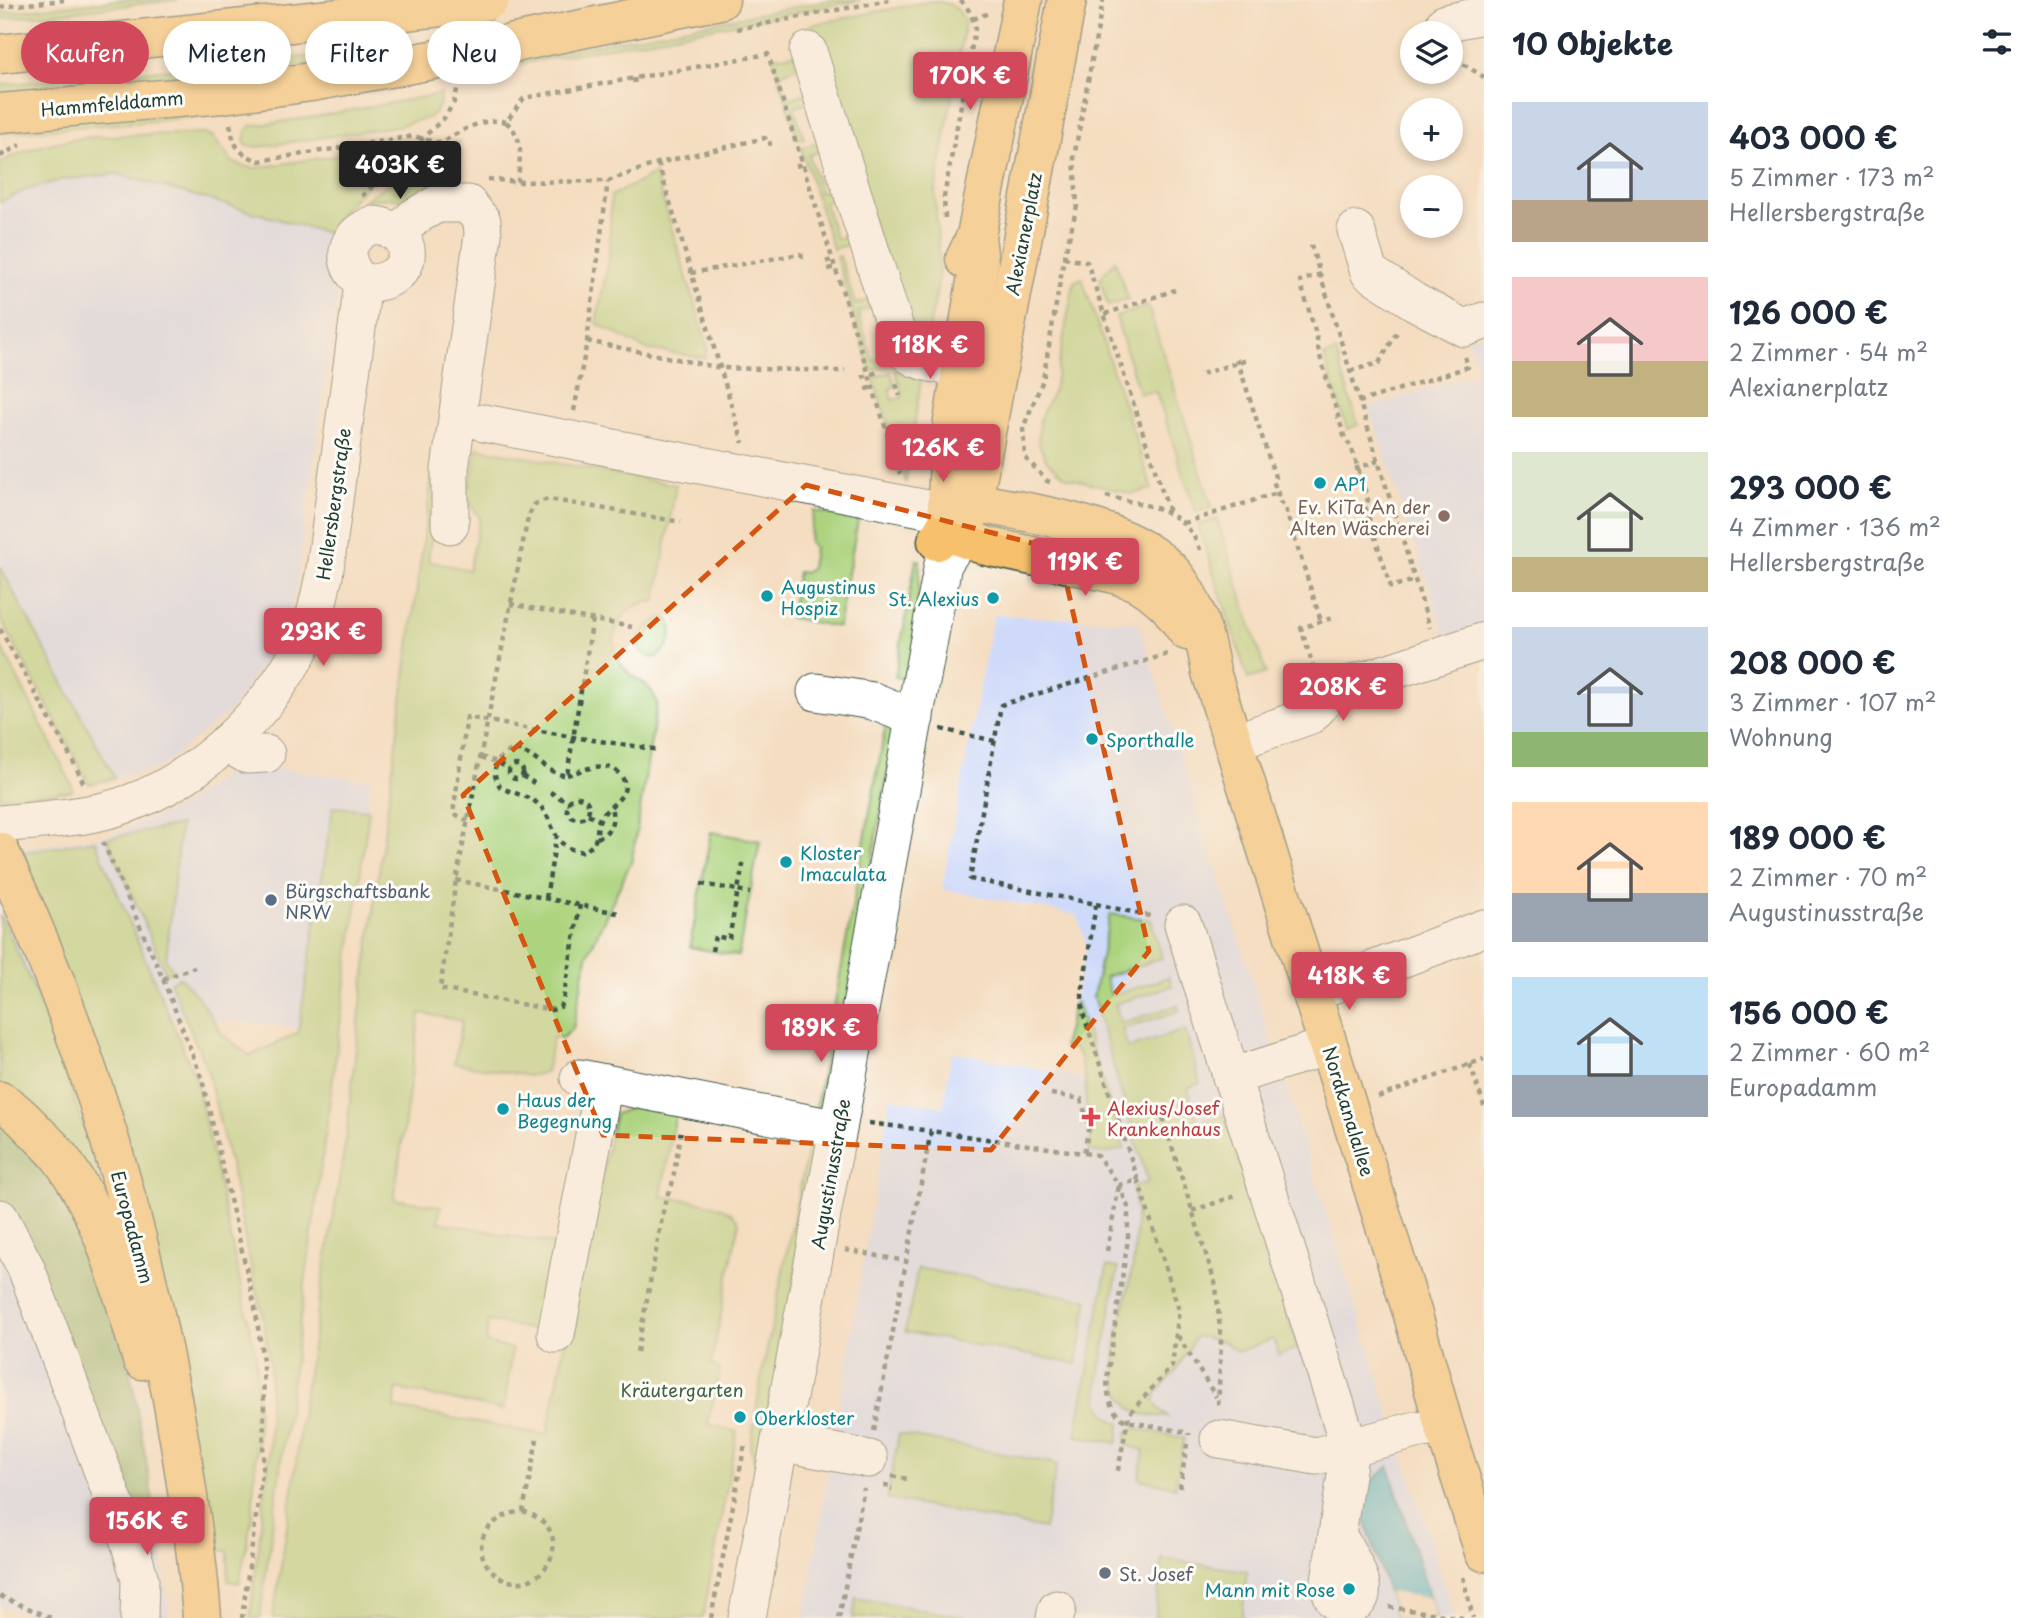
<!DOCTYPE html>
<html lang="de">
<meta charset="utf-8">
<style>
:root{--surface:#fff;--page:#f2f2f3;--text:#1f2937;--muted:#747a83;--accent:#d1495b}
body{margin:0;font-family:"Playpen Sans",sans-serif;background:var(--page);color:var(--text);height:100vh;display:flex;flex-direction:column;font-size:26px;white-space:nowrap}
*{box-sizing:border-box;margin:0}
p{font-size:23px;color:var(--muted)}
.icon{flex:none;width:38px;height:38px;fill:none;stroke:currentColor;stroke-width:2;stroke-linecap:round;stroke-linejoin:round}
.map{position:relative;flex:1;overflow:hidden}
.side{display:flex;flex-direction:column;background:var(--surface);width:560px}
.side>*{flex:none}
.banner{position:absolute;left:21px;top:21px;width:665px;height:63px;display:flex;gap:14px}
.buttons{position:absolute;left:1400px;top:21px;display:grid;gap:14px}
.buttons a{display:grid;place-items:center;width:63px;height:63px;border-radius:50%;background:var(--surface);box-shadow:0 4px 10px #0003;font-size:35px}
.price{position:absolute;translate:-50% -60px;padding:0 16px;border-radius:7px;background:var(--accent);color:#fff;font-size:23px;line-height:46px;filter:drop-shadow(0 2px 4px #0008)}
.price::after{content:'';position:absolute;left:50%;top:42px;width:21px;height:16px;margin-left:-10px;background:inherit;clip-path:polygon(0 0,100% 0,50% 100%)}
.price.selected{background:#222;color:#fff}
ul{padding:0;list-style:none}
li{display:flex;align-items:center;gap:21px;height:175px;padding:0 28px}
li span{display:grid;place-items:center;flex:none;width:196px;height:140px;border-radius:0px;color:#555}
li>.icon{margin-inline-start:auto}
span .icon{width:84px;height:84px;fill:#fffc;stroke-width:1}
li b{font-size:30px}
h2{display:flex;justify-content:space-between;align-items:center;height:84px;padding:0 28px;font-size:30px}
.pill{padding:0 24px;border-radius:32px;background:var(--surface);box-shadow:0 4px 10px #0003;font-size:24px;line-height:63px}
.pill.selected{background:var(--accent);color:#fff}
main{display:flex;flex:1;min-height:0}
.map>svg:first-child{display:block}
</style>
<main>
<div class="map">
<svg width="1484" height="1618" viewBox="0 0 1484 1618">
<rect width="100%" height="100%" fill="#fdfcf7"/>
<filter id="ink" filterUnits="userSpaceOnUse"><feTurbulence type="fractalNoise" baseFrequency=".0143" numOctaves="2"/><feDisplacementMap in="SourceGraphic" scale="14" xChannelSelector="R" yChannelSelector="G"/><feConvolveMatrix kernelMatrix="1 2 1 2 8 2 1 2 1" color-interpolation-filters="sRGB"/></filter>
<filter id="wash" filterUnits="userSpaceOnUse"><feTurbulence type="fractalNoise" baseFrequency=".00686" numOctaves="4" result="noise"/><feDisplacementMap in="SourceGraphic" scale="28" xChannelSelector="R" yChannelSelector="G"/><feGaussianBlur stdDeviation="1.57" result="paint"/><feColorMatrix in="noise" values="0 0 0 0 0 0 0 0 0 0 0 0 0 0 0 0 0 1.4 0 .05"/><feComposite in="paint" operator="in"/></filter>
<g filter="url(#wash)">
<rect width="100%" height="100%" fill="#f4ddc0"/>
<!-- built -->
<g fill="#cfdafa">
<path d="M117,174L327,233L323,266L328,269L337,297L295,594L270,654L231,710L159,768L115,778L0,567V202L26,190L61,180Z"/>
<path d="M1484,333V623L1445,636L1369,408L1478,373L1467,339Z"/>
<path d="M993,615L1138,622L1455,1618H804L890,1098L943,1107L952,1052L1085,1078L1079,1055L1074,1049L1063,1047L1087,946L1077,915L942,889Z"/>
<path d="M240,764L371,780L332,1031L22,1001L79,1149L136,1390L161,1546L169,1618H39L0,1605V852L108,835L178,808Z"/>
</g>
<!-- green -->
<g fill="#acd37d" stroke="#668858" stroke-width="2">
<path d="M119,0H178L0,19V13Z"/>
<path d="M831,0H861L498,68L499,63Z"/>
<path d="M931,1C948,2 959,6 965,22L935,193L939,259L938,284L925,349L909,337L810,25Z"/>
<path d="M390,49L199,84L0,100V85Z"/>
<path d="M795,54L796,68L780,74L788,99L807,93L809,102L794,108L804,138L798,140L773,57Z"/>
<path d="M441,74L440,80L268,108L154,121L0,133V128Z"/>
<path d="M441,94L439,106L435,112L428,118L397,126L259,147L247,146L244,141L246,131L251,126L313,117Z"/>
<path d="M201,133L212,136L232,162L246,167L255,168L412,144C383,172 348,198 327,233L117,174L61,180L26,190L0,202V163C59,129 135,137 201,133Z"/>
<path d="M459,141L445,190L412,203L392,198L364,200L432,154Z"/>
<path d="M822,142L824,150L809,155L820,192L836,188L839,196L824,202L836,239L851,234L854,243L833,249L801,148Z"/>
<path d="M655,174L708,347L705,358L645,349L596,323L609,259L611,196Z"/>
<path d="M840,256L855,304L871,299L874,307L858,312L873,361L890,356L892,364L871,371L836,257Z"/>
<path d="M1115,260L1128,299L1108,306L1100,279Z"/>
<path d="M1082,278L1152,489L1132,494L1066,477L1047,461L1038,443L1040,418L1054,390L1074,282Z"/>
<path d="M1148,306L1212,507L1196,512L1156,392L1139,393L1116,317Z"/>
<path d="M1336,352L1358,425L1347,429L1324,356Z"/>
<path d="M895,370L918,375L921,379L906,483L873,378L891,372L895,387L889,389L892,400L903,397Z"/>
<path d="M436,446H445L428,561L469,570L480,518L455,481L456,471L470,486L477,448L676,485L656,601C651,602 644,602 640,604C614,615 606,647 624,668C637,684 649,679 657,703L632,860L587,956L573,1028L562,1038L553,1037L546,1072L529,1076L454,1063L462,1021L420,1013L394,1199L441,1206L438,1222L573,1247L556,1334L488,1321L486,1343L512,1349L504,1410L397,1389L394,1408L547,1435L566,1336L615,1114L640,1105L676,1112L661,1196C682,1200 730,1202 739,1222L711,1365L720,1369L708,1424L737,1432L703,1618H273L294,1482L302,1408L346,1138L360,1012Z"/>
<path d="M814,511L858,520L838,627L790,618L798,572L805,573L811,568L814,548L809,542Z"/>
<path d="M1217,519L1266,673L1248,679L1198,525Z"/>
<path d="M916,560H920L917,619L909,680L895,677Z"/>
<path d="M0,567L115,778L89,784L0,617Z"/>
<path d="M662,618L669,620C676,635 668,650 655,658C624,651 641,625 662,618Z"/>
<path d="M0,644L72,785V791L0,798Z"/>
<path d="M887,718L895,728L829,1114L815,1112Z"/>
<path d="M333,807L369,810L260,1618H250L269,1456L270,1368L262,1311L248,1254L233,1177L207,1069L170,982L180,977L199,998L223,1035L250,1056L298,1033Z"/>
<path d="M180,825L166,960L174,970L166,973L107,838Z"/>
<path d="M711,832L760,841L738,956L690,947Z"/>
<path d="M95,840L196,1079L256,1356L258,1426L252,1517L239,1583L228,1581V1551L211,1549L14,854Z"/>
<path d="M1110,914L1151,920L1162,958L1105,977L1111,996L1169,977L1172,986L1115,1004L1121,1023L1178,1005L1179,1011L1122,1029L1128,1048L1185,1030L1200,1083L1188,1088L1198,1123L1225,1115L1298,1348L1279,1355L1273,1339L1237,1352L1225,1342L1196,1336L1175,1372L1158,1391L1154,1401L1159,1409L1168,1417C1154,1416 1137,1416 1128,1405C1098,1369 1130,1298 1134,1257C1136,1235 1138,1209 1133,1187L1148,1182L1093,997Z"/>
<path d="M0,915C45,1004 76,1102 106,1198L0,1090Z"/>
<path d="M1077,1002L1124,1149L1103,1153L1089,1151L1093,1126L1086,1106L1085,1079L1079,1055L1074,1049L1063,1047L1074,1003Z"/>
<path d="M811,1133L818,1135L761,1478L750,1448L762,1374Z"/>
<path d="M1107,1266L1118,1268L1098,1383C1098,1402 1101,1416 1120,1424L1118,1443L1076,1436Z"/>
<path d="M918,1268L1088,1300L1077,1364L905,1332Z"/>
<path d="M1132,1428L1184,1438L1175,1487L1139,1479L1144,1450L1126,1445L1127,1432Z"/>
<path d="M899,1434L1057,1464L1044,1529L887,1499Z"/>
<path d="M1162,1559L1247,1571L1242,1618H1155Z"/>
<path d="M856,1598L968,1618H853Z"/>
</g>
<!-- forest -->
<path fill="#89b56c" stroke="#547950" stroke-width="2" d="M0,1114L64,1181L107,1279L134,1391L161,1546L140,1545L0,1201Z"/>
<!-- water -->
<path fill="#53b9d1" stroke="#397b82" stroke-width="2" d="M1389,1467L1436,1618H1396L1357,1493Z"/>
<!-- pier -->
<path fill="#f4ddc0" d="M1388,1592L1430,1598L1436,1618H1396Z"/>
</g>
<g filter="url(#ink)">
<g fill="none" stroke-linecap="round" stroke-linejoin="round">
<!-- minor casing -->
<g stroke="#3f5549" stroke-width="39">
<g id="minor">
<path d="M1443,33L1445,23L1484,15"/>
<path d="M808,51L900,344C909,361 928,362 945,366"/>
<path d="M372,225C421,228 417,286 363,283C340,262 343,238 372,225Z"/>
<path d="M1356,230L1369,272L1415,302L1464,328L1484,321"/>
<path d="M398,234L414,217L437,204H468L482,221L483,235L450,469V525"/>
<path d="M484,423L932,510"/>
<path d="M816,692L873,701L915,718"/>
<path d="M226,743L247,755L266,754"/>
<path d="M1233,743L1311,715L1334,690L1484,641"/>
<path d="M0,824C31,821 64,819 95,813C190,794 277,710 312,623C318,608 320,591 324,576L363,283"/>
<path d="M1183,924L1350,1449L1329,1587L1334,1600L1342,1607C1383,1604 1348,1555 1338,1536"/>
<path d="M1311,993L1484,928"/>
<path d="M1231,1077L1328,1046"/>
<path d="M579,1078L838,1129"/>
<path d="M0,1218L26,1268L129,1541L140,1580L139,1618"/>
<path d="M556,1334L604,1083"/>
<path d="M1219,1439L1316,1456L1416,1430L1444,1426"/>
<path d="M780,1442L869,1459"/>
<path d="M747,1618L943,564L961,537"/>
<path d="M1055,1618L1057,1609"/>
</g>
</g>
<!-- major casing -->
<g stroke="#3f5549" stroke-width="41">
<g id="major">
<path d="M505,45L720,0"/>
<path d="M0,54L461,5"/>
<path d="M0,113L223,94L311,82L449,57"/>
<path d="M976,236L979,263L953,421L949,458L947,502L949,520L955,530L961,537L986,546L1115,574L1137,582L1154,593L1168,605L1187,631"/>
<path d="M965,259L976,236L1023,0"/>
<path d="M966,525L973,502L1067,0"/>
<path d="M937,541C947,524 954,508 973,502C1035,514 1135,526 1176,577C1197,605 1205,638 1211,672L1413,1315L1444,1426L1484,1552"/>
<path d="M0,852C88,1039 146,1241 180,1444C189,1502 198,1560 202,1618"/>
<path d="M0,1101C13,1108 26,1121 36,1132C44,1140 52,1147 59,1156C104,1216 121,1289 142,1360"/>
</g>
</g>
<!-- path -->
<g stroke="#3f5549" stroke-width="4.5" stroke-dasharray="5 5" stroke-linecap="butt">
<path d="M0,7L64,0"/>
<path d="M973,19L989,13"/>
<path d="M737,29L889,0"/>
<path d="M1455,59L1484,77"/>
<path d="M634,78L635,85"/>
<path d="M506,122C526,139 519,158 518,182"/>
<path d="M230,124C234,146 237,153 259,161L414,136L434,142H441C461,132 483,116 506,122L524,98L768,54L900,474"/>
<path d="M0,156L20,145"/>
<path d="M658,163L743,443"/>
<path d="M796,166L803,164"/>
<path d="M488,179L518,182L608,181L658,163L765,138L768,144L772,143"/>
<path d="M362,196L445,117L454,102L458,86"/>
<path d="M945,218L944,197L975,29C973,17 969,8 960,0"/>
<path d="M1311,245L1430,628"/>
<path d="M1064,258L1087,262L1169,512"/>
<path d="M826,262L833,259"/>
<path d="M828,269L836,267"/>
<path d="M691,273L800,254L803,256L808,255"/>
<path d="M1321,274L1300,281L1316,334L1319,353L1345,439L1351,446L1368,500L1365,506L1391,587L1415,580"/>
<path d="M1105,314L1175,290"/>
<path d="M587,341L721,368L839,371L845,370"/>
<path d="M1237,359L1275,477L1273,480L1280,502L1284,505L1321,621"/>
<path d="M1350,371L1379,363L1399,329"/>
<path d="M1202,374L1249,359"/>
<path d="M862,377L881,371"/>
<path d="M896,384L900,396"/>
<path d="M866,389L873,387"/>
<path d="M1359,402L1468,367L1465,357"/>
<path d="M574,411L587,341L608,181"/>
<path d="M1355,469L1378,461"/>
<path d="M1050,482L1047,481L1025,457L1023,428L1043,380L1064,258L1077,206L1074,157L1103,0"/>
<path d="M1106,496C1150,507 1186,506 1202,555"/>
<path d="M1184,523L1280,492"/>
<path d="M510,604L632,627"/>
<path d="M0,629L75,765L84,784"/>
<path d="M1314,669L1301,628L1332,618"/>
<path d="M941,729L995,741"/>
<path d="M481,757L497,762L509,769"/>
<circle cx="516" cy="772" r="7"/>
<path d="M567,775C585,770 607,758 621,776C626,782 626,789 622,795C616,804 605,809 600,819C595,829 600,840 589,848C585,852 580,852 574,850C551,843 554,819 539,805C529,795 513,794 500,787C498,782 494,777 495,771C495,766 498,760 502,756C523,736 545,777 567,775L593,618"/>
<path d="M522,776L534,783"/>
<path d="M550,792L569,803"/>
<circle cx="578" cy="808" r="11"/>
<path d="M588,814L600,820"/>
<path d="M468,821L453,813L467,717L573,737L660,750"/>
<path d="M597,838C611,832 615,822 611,807"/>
<path d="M103,842L163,979L202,1079L255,1307L263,1361L264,1413L263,1466L242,1618"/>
<path d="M456,880L618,913"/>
<path d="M701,884L738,890L744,860"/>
<path d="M546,898L556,838"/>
<path d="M1096,904L1154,917"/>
<path d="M580,905L563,1000L560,1007L552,1010L440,989L456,880L528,517L535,504L548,499L681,522"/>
<path d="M712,951L715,936L729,939L738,890L750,893"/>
<path d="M163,979L195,967"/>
<path d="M1470,1064L1484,1106"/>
<path d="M1051,1094L1081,1099L1089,1126L1084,1153"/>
<path d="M1378,1097L1484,1059"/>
<path d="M1163,1118L1216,1286L1221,1341L1218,1409"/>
<path d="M869,1123L931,1131"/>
<path d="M1138,1180L1083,1013L1082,994L1096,904L970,879L1001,705L1168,654"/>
<path d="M1119,1185L1128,1207V1239L1107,1379C1108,1396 1109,1413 1127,1421L1189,1433V1435"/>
<path d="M1192,1211L1235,1196"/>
<path d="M845,1250L906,1261"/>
<path d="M1107,1251L1119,1185"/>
<path d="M1178,1336L1216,1397"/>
<path d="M637,1352L666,1197L672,1185L681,1130"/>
<path d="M874,1431L931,1131L1097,1155L1119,1185L1138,1180L1179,1310L1172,1366L1129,1414L1117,1475"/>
<path d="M892,1476L908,1479"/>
<path d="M887,1483L886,1488L892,1489"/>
<path d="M1180,1488L1187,1444"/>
<path d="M523,1511C531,1514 540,1518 546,1525C569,1552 534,1598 500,1577C495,1574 488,1568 485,1562C471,1534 498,1514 523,1511L538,1434"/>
<path d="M1463,1577L1473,1618"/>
<path d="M0,1596L51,1618"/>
<path d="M1389,1607L1464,1618"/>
<path d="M711,1618L745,1444"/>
<path d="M839,1618L864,1488"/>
</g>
<!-- minor -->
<use href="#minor" stroke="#fff" stroke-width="37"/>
<!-- major -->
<use href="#major" stroke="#f7c06c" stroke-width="38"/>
<!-- major-bridge casing -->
<g stroke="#3f5549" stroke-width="41" stroke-linecap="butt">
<g id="major-bridge">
<path d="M461,5L489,0"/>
<path d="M449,57L505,45"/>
</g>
</g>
<!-- major-bridge -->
<use href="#major-bridge" stroke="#f7c06c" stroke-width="38"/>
</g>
</g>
<!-- marked area -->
<path d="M0 0H1484V1618H0ZM806,485L1059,550L1149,951L991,1150L603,1135L463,795Z" fill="#f4ddc0" fill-opacity=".55" fill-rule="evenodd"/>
<path fill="none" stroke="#d45610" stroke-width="5" stroke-dasharray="14 9" stroke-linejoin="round" d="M806,485L1059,550L1149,951L991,1150L603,1135L463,795Z"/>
<!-- markers -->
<g fill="#0f9aa8" stroke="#fdfcf7" stroke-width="2.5">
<circle cx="1320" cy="483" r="7"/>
<circle cx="767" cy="596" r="7"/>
<circle cx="993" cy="598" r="7"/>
<circle cx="1092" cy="739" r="7"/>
<circle cx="786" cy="862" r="7"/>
<circle cx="503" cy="1109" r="7"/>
<circle cx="740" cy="1417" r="7"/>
<circle cx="1349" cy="1589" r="7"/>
</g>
<circle fill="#8d6e63" stroke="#fdfcf7" stroke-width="2.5" cx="1444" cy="516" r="7"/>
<circle fill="#5c6f8a" stroke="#fdfcf7" stroke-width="2.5" cx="271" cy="900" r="7"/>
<path fill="#e0444e" stroke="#fdfcf7" stroke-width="2.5" d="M1087.5 1106.5h7v7h7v7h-7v7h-7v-7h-7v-7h7z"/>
<circle fill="#6b7280" stroke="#fdfcf7" stroke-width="2.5" cx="1105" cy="1573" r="7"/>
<g text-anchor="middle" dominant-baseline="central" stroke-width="6" stroke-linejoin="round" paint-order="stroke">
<!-- street labels -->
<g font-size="18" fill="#1f3d34" stroke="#fdfcf7">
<text transform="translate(112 103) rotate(-5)">Hammfelddamm</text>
<text transform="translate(1023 234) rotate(-79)">Alexianerplatz</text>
<text transform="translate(333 504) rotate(-82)">Hellersbergstraße</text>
<text transform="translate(1349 1111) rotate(73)">Nordkanalallee</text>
<text transform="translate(830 1174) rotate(-80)">Augustinusstraße</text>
<text transform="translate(133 1227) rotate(75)">Europadamm</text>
</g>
<!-- culture labels -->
<g font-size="18" fill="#0d838f" stroke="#fdfcf7" text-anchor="start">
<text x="1334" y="483">AP1</text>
<text x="781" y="586">Augustinus<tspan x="781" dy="21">Hospiz</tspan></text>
<text x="979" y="598" text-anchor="end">St. Alexius</text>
<text x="1106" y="739">Sporthalle</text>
<text x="800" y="852">Kloster<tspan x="800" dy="21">Imaculata</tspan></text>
<text x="517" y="1099">Haus der<tspan x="517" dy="21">Begegnung</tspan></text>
<text x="754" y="1417">Oberkloster</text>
<text x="1335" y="1589" text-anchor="end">Mann mit Rose</text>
</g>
<!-- education labels -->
<g font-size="18" fill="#785e54" stroke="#fdfcf7" text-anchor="end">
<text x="1430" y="506">Ev. KiTa An der<tspan x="1430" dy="21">Alten Wäscherei</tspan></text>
</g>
<!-- service labels -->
<g font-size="18" fill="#4e5e75" stroke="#fdfcf7" text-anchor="start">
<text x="285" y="890">Bürgschaftsbank<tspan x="285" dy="21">NRW</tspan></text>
</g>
<!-- health labels -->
<g font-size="18" fill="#be3a42" stroke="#fdfcf7" text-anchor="start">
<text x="1107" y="1107">Alexius/Josef<tspan x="1107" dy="21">Krankenhaus</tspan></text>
</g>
<!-- park labels -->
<g font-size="18" fill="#426246" stroke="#fdfcf7">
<text x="682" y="1389">Kräutergarten</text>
</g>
<!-- worship labels -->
<g font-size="18" fill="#5b616d" stroke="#fdfcf7" text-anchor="start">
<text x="1119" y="1573">St. Josef</text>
</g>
</g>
</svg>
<div class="buttons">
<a><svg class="icon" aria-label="layers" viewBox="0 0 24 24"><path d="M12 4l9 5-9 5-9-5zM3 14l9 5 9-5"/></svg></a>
<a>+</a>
<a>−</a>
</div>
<b class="price" style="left:970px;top:112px">170K €</b>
<b class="price selected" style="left:400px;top:201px">403K €</b>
<b class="price" style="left:930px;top:381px">118K €</b>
<b class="price" style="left:943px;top:484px">126K €</b>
<b class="price" style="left:1085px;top:598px">119K €</b>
<b class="price" style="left:323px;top:668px">293K €</b>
<b class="price" style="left:1343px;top:723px">208K €</b>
<b class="price" style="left:1349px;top:1012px">418K €</b>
<b class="price" style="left:821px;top:1064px">189K €</b>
<b class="price" style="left:147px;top:1557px">156K €</b>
<div class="banner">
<a class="pill selected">Kaufen</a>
<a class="pill">Mieten</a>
<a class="pill">Filter</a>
<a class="pill">Neu</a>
</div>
</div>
<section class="side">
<h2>10 Objekte<svg class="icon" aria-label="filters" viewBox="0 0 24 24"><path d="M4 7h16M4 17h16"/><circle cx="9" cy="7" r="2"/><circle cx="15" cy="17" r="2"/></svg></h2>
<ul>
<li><span style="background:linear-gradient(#c9d6e8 70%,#b9a48a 0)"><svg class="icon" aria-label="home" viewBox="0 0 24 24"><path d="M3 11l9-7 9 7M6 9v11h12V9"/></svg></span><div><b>403 000 €</b><p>5 Zimmer · 173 m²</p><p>Hellersbergstraße</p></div></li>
<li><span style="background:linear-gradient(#f6c9c9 60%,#c2b280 0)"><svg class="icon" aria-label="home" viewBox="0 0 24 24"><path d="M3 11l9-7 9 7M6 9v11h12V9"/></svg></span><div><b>126 000 €</b><p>2 Zimmer · 54 m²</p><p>Alexianerplatz</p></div></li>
<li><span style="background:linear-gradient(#dfe7d0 75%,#c2b280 0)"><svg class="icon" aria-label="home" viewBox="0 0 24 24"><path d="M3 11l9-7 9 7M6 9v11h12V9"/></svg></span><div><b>293 000 €</b><p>4 Zimmer · 136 m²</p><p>Hellersbergstraße</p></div></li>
<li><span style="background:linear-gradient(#c9d6e8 75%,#8fb573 0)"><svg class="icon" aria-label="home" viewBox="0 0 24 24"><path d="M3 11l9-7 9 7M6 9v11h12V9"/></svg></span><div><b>208 000 €</b><p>3 Zimmer · 107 m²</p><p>Wohnung</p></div></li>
<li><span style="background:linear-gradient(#ffd9b3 65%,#9aa5b1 0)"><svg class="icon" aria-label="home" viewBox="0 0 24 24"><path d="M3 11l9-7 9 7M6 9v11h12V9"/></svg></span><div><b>189 000 €</b><p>2 Zimmer · 70 m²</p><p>Augustinusstraße</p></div></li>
<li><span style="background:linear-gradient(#bfe0f5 70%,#9aa5b1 0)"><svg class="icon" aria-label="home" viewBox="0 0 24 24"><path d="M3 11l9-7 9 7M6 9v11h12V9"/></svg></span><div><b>156 000 €</b><p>2 Zimmer · 60 m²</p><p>Europadamm</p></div></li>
</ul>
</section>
</main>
